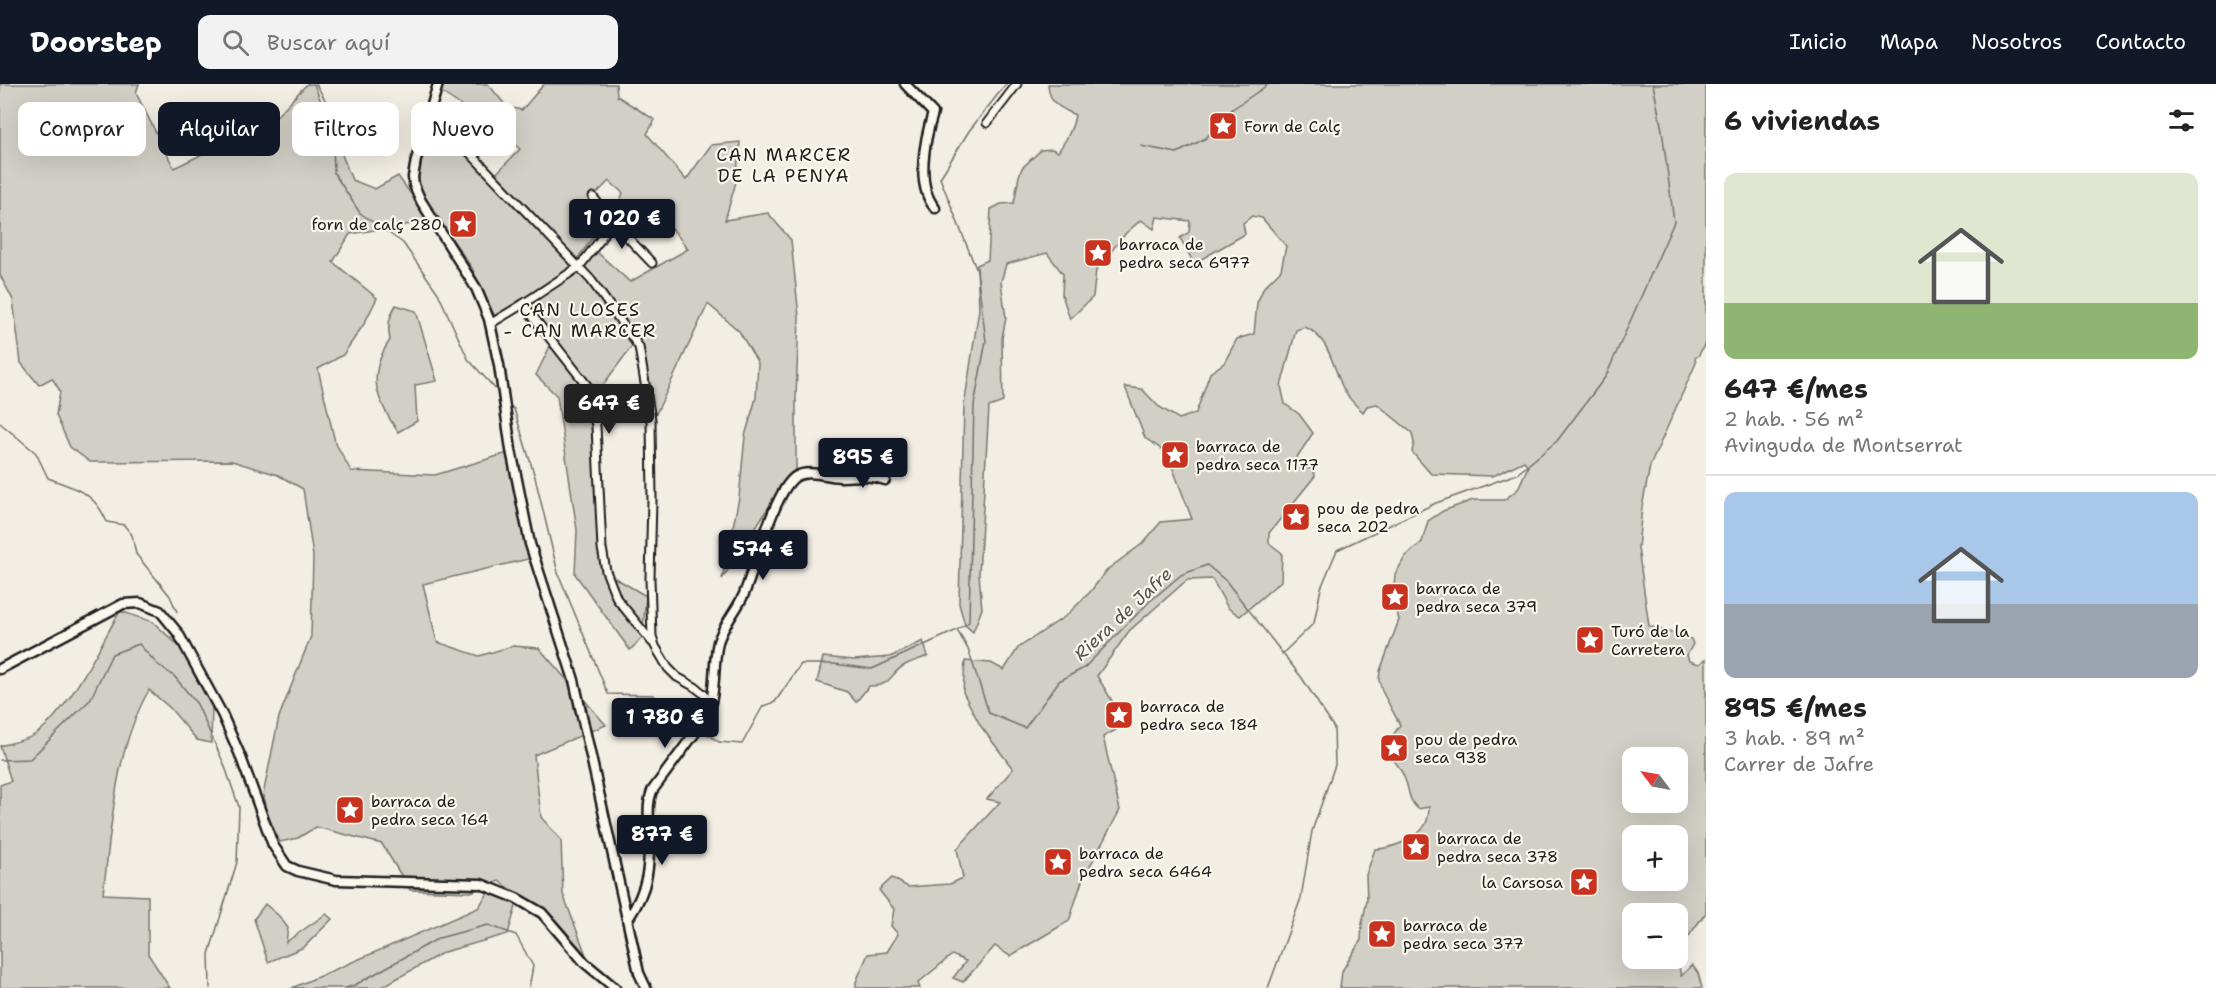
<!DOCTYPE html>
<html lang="es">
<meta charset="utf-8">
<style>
:root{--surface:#fff;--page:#f2f2f2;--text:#222;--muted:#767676;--line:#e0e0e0;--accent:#111827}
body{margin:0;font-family:"Shantell Sans",sans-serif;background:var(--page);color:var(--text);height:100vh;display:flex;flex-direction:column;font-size:22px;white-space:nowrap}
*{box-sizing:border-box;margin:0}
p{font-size:20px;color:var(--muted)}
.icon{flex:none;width:33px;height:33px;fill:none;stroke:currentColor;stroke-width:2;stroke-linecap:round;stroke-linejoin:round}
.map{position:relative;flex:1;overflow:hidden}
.details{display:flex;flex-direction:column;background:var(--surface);width:510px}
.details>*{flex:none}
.banner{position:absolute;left:18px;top:18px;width:570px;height:54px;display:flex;gap:12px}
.needle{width:39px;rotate:302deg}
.buttons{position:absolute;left:1622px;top:663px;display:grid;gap:12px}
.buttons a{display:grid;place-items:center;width:66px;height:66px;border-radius:12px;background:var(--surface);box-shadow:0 6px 24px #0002;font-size:30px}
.price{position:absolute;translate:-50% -51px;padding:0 14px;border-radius:6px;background:var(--accent);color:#fff;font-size:20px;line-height:39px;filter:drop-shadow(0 2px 3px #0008)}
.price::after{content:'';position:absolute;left:50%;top:36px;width:18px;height:14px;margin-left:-9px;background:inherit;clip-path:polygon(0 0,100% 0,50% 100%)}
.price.on{background:#222;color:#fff}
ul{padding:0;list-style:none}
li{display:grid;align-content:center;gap:12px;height:318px;padding:0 18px}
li+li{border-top:2px solid var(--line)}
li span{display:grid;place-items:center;height:186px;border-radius:12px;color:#555}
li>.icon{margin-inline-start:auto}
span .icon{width:108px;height:108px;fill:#fffc;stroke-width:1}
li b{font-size:26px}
h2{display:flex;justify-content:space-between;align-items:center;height:72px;padding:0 18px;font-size:26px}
.chip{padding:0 21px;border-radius:12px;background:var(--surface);box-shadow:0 6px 24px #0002;font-size:21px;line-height:54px}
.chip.on{background:var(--accent);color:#fff}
header{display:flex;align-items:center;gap:36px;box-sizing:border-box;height:84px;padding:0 30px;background:var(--accent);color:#fff}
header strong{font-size:28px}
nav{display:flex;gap:33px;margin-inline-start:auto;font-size:21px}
.search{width:420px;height:54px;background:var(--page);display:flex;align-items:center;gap:15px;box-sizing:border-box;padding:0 21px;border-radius:12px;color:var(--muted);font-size:22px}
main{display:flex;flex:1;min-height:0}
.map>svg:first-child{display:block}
</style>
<header>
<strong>Doorstep</strong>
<div class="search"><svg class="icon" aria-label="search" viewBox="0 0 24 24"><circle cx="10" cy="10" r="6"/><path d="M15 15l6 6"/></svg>Buscar aquí</div>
<nav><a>Inicio</a><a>Mapa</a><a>Nosotros</a><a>Contacto</a></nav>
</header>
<main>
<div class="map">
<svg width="1706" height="904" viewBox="0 0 1706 904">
<rect width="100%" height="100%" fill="#f2eee4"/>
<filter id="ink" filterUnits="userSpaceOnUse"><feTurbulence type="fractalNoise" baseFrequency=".0167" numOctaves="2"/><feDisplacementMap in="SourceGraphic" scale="12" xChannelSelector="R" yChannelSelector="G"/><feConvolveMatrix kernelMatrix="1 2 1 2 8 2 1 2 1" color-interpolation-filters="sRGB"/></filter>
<g filter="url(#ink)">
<!-- green -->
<g fill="#d2cfc6" stroke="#777671" stroke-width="1.5" fill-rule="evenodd">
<path d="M0,0H139L136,9L174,84L273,36L307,0H314L352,96L375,105L398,92L430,137L350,150L333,178L377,214L364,240L343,271L318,285L335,358L351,387L435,391L508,369L532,474L423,500L437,558L479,572L513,562L539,564L606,641L534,671L541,733L561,756L563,810L586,871L553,833L499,797L471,808L410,806L382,760L316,743L298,754L280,758L266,728L263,711L279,633L311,552L313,472L303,405L278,391L232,377L90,378L70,363L56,331L60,307L52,294L39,301L21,279L13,216L0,191Z"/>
<path d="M442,0H488L507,23L522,26L544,0H616L617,12L655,36L647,50L686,96L711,61L740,58L736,98L725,136L768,129L791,156L799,233L796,313V389L770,421L722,495L739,414L745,352L756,314L758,279L739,247L708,220L655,332L638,254L594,313L603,487L646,512L642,554L630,566L575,490L577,446L557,312L536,291L553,256L527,222L598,169L630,198L688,165L657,125L631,146L614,131L623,109L609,97L589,117L605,136L573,181L495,233L472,184L414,100L424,54L433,33L492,94L520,65L493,43L441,8Z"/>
<path d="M1048,0H1706V257L1699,271L1695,274L1696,279L1650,382L1642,423L1638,464L1649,542L1691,555L1693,560L1687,571L1689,577L1699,580L1706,575V829C1692,847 1673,868 1681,892L1692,881L1698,889L1702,904H1340L1342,887L1361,856L1362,840L1367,816L1366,791L1375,765C1390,765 1418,755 1425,741C1428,736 1429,728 1429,723L1418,725C1408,715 1410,710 1406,698C1402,685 1394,675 1384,665L1400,641L1382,607L1379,596L1380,587L1399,536L1393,514L1395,491L1405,473L1422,458L1428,437L1443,427L1473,416H1504L1518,405L1528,382L1524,377L1493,392L1431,390L1412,368L1414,359L1412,349L1377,320L1367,322L1363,328C1355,321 1349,315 1344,306C1332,283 1331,255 1305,243L1296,246L1281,302L1285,320L1299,330L1313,349L1297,373L1299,383L1313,385L1315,392L1269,449V459L1282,469L1281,497L1240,532L1228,524L1212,495L1187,496L1129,547L1097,592L1120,630L1121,643L1103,653L1120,726L1082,797L1069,837L1010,872L995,862L963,898L953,894L966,877L952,871L918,899L920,904H856V898L868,870L887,868L898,850L891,842L894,825L879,806L892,794L908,803L950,800L963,794L957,765L1000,718L987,715L1013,685L980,641L963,608L965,577L991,579L1004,586L1018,564L1067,531L1090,508L1108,485L1142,460L1161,438L1192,435L1167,369L1145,354L1125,303L1142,305L1158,322L1179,335L1196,329L1210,289L1224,279L1237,255L1254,250L1257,219L1264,203L1281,186L1286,162L1262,134L1252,132L1243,139L1245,150L1193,180L1190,172L1180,154L1189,148L1190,137L1157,133L1154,145L1141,136L1126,149L1096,186L1093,213L1070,235L1062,211L1063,190L1047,169L1006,180L1001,198L1006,234L1002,254L1003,318L989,323L979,490L982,525L973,548L965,541L959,520L964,322L979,225L977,181L988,176L991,125L1001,120L1014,119L1019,92L1022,84L1041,66L1052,65L1058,68C1066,56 1073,45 1075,31C1059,23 1049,20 1048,0ZM1632,674H1677V718H1632ZM1632,752H1677V796H1632ZM1632,830H1677V874H1632Z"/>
<path d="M396,221L416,227L437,297L415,301L417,337L398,348C376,315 366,292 390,256C387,243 389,232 396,221Z"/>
<path d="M120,527L153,538L183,566L212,623L211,659L197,656L170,624L149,606C114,667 112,742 103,810L148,812V870L170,904H0V701L11,697L0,662C11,659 27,656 36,650C71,624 98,565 120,527Z"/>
<path d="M923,557L928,572C921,575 912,577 905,581C888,590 894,602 869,602L856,618L847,608L817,598L823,573L854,576L890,573Z"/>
<path d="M490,806L517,819L508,850L444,868L380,904H292L478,824Z"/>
<path d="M265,820L279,832L288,844L286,858L326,830L332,835L304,863L268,878L254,835Z"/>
</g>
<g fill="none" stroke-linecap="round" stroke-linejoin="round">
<!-- stream -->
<g stroke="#716f6b" stroke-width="1.5">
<path d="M316,0L332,28L334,89L360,129L403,159L438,209L468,275L500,310"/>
<path d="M1006,0L969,47L940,94L977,187L986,257L974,321L969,538L957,546L968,565L989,629L1025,644L1059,597L1084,584L1149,518L1181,491L1207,481L1226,497L1302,594L1334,644L1335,681L1312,747L1301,814L1268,904"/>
<path d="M1141,62L1177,69L1206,54L1231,26L1269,0"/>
<path d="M509,321L514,325L535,393L558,489L608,610L653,611L695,641"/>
<path d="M0,339L36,369L48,394C77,405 94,408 107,438L124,441L132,451L136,470L170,512L177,528"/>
<path d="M1282,570L1314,539L1321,504L1337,466L1436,419L1517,390L1557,357L1606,292L1674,138L1662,46L1653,0"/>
<path d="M701,646L719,658L742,660L763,622L775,618L801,580H834L872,585L957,546"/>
<path d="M0,676L30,675L90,616L112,570L139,560L157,580L174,592L197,620L224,680L239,723L237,778L209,870L210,904"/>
<path d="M346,904L355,901L439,854L488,841L516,851L533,882L529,904"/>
</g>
<!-- minor casing -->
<g stroke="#1c1c1c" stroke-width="11">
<g id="minor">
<path d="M431,28L591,196L639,263L651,336L652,416L650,495L652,552L655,562L668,584L677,593L695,603L704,610L710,625"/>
<path d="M987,39L1017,0"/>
<path d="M593,113L611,136L652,179"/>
<path d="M523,220L579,183L600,156L611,136"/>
<path d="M490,240L523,220L589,304L596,342L602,464L606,487L617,515L652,558"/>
</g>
</g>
<!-- tertiary casing -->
<g stroke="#1c1c1c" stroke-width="13">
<g id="tertiary">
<path d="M438,0L416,76L413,93L414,101L421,117L476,204L489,235L499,281L511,366L530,460L574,596L639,889L646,904"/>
<path d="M905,0L933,29C925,55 915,101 935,124"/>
<path d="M0,585L123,520L140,519L160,527L178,549L222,630L240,671L273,761L287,782L298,787L336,796L481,800L516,814L542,829L585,879L615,904"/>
<path d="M628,835C649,804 650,781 649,744C649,731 647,720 652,707L706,634C717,609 712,584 718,558C723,541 737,526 744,510C755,484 774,408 795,393C807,385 826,392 840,393C855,393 869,390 885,396"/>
</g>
</g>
<!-- minor -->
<use href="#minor" stroke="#fbf7ec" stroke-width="7"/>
<!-- tertiary -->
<use href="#tertiary" stroke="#fbf7ec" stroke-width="8"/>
</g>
</g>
<!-- icons -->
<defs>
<g id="sight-square" transform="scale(1.5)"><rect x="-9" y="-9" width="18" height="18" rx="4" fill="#c8321e" stroke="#fbf7ec"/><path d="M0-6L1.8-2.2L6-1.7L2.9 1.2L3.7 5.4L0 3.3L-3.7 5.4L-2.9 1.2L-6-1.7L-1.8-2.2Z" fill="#fff"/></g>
</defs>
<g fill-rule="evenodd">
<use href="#sight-square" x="1223" y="42"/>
<use href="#sight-square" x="463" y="140"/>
<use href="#sight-square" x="1098" y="169"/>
<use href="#sight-square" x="1175" y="371"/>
<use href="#sight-square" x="1296" y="433"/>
<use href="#sight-square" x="1395" y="513"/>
<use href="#sight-square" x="1590" y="556"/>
<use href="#sight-square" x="1119" y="631"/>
<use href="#sight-square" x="1394" y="664"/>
<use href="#sight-square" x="350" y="726"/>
<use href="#sight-square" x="1416" y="763"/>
<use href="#sight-square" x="1058" y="778"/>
<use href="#sight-square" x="1584" y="798"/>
<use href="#sight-square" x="1382" y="850"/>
</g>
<g text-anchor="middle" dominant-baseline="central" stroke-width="4.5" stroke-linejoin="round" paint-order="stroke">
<!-- poi labels -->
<g font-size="16" fill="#1c1c1c" stroke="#fbf7ec" text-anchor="start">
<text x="1244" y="42">Forn de Calç</text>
<text x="442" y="140" text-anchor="end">forn de calç 280</text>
<text x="1119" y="160">barraca de<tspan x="1119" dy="18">pedra seca 6977</tspan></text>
<text x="1196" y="362">barraca de<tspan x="1196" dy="18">pedra seca 1177</tspan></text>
<text x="1317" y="424">pou de pedra<tspan x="1317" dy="18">seca 202</tspan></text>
<text x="1416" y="504">barraca de<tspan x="1416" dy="18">pedra seca 379</tspan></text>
<text x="1611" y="547">Turó de la<tspan x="1611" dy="18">Carretera</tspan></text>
<text x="1140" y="622">barraca de<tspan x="1140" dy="18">pedra seca 184</tspan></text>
<text x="1415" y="655">pou de pedra<tspan x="1415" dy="18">seca 938</tspan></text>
<text x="371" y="717">barraca de<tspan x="371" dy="18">pedra seca 164</tspan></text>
<text x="1437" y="754">barraca de<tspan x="1437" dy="18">pedra seca 378</tspan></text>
<text x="1079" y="769">barraca de<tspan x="1079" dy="18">pedra seca 6464</tspan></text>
<text x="1563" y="798" text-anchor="end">la Carsosa</text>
<text x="1403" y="841">barraca de<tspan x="1403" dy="18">pedra seca 377</tspan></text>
</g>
<!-- neighbourhood labels -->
<g font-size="18" letter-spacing="1.5" fill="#1c1c1c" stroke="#fbf7ec">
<text x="784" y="71">CAN MARCER<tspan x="784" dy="21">DE LA PENYA</tspan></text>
<text x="580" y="226">CAN LLOSES<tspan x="580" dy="21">- CAN MARCER</tspan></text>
</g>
<!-- water labels -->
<g font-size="18" font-style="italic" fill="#545351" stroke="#fbf7ec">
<text transform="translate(1123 530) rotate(-43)">Riera de Jafre</text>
</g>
</g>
</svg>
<div class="buttons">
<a><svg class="needle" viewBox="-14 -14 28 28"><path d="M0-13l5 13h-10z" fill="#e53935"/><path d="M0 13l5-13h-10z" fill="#767676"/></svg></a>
<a>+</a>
<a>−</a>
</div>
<b class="price" style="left:622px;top:166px">1 020 €</b>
<b class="price on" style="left:609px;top:351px">647 €</b>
<b class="price" style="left:863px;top:405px">895 €</b>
<b class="price" style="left:763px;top:497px">574 €</b>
<b class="price" style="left:665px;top:665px">1 780 €</b>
<b class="price" style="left:662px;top:782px">877 €</b>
<div class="banner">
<a class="chip">Comprar</a>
<a class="chip on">Alquilar</a>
<a class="chip">Filtros</a>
<a class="chip">Nuevo</a>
</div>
</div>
<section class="details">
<h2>6 viviendas<svg class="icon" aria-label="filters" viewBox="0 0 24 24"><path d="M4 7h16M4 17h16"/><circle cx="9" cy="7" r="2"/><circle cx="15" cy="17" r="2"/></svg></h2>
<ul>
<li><span style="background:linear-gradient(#dfe7d0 70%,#8fb573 0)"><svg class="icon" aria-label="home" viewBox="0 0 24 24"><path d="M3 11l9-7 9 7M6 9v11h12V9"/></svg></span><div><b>647 €/mes</b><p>2 hab. · 56 m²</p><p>Avinguda de Montserrat</p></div></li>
<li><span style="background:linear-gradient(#a9c7e8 60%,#9aa5b1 0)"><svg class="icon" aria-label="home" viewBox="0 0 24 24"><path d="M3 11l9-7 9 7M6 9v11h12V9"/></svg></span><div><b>895 €/mes</b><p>3 hab. · 89 m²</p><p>Carrer de Jafre</p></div></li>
</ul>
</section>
</main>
